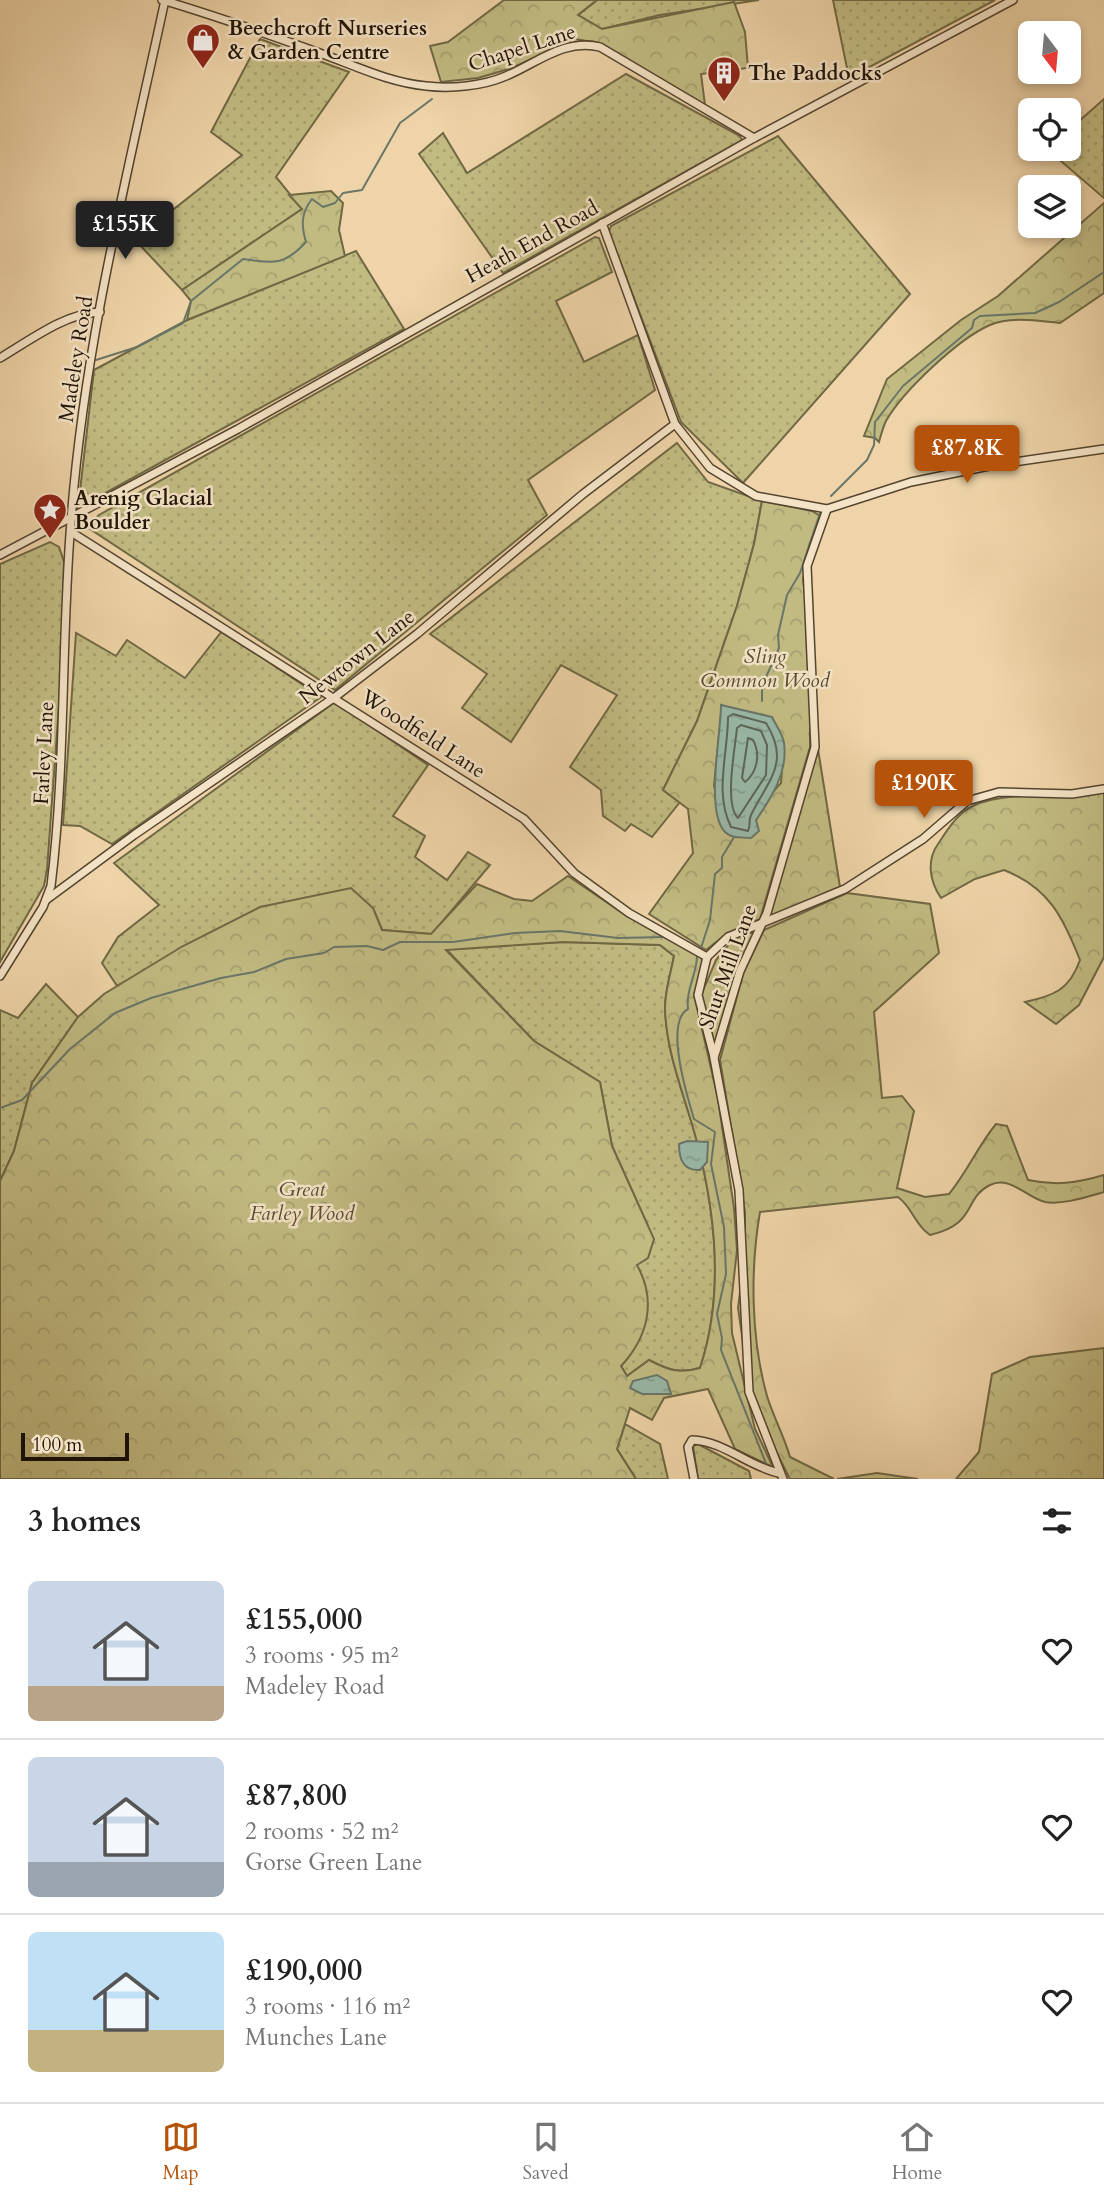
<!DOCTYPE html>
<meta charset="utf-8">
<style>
:root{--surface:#fff;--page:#f6f6f6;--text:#222;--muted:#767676;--line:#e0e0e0;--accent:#b45309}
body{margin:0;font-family:Cardo,serif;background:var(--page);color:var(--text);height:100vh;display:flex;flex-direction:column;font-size:26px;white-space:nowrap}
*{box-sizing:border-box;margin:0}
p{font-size:23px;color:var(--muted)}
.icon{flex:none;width:38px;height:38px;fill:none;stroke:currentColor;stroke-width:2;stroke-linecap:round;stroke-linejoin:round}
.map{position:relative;height:1479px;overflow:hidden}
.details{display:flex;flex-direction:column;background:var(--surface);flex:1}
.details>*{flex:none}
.needle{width:46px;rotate:164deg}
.tools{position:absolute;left:1018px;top:21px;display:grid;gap:14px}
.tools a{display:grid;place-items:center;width:63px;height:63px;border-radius:10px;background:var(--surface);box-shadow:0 4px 10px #0003;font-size:35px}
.scale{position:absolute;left:21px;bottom:18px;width:108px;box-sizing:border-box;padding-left:7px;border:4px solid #201407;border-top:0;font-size:19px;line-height:24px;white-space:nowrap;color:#201407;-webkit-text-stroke:5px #f4e3c6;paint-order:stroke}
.price{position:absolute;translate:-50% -60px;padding:0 16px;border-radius:7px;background:var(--accent);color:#fff;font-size:23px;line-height:46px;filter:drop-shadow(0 2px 4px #0008)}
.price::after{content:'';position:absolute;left:50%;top:42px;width:21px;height:16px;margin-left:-10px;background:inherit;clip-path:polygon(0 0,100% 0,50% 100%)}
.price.selected{background:#222;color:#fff}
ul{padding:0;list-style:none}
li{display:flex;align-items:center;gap:21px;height:175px;padding:0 28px}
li+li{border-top:2px solid var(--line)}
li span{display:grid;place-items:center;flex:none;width:196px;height:140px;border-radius:10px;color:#555}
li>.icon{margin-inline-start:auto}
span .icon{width:84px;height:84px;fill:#fffc;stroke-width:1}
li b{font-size:30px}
h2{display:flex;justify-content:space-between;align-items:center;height:84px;padding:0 28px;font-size:30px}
.tabs{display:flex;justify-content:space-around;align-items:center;height:98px;border-top:2px solid var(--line);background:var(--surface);font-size:19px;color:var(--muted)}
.tabs a{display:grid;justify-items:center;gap:4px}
.tabs .selected{color:var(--accent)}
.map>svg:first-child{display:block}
</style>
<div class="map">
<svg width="1104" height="1479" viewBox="0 0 1104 1479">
<defs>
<pattern id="grass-dots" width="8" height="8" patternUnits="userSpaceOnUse" patternTransform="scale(1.75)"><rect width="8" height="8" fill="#c1bb82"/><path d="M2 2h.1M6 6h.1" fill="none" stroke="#a6a06f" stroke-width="1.8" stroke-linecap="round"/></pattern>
<pattern id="forest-crowns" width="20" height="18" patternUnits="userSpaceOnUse" patternTransform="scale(1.75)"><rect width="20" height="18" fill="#c1bb82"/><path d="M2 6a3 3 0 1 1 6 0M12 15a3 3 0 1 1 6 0" fill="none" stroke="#a6a06f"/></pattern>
<pattern id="water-ripples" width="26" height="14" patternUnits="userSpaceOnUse" patternTransform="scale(1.75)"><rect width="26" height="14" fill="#99b8a8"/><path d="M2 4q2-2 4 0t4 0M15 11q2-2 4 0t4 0" fill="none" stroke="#849d8f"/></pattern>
</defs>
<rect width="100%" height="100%" fill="#eed4a8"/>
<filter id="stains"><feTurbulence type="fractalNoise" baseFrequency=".00286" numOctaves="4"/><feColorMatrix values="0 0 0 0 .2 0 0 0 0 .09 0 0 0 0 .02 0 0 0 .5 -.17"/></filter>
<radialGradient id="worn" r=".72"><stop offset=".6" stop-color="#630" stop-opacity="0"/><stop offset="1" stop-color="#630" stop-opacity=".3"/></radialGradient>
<!-- grass -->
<g fill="url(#grass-dots)" stroke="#706844" stroke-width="2">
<path d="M597,0H759L660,15L602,29L578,15Z"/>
<path d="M833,0H995L849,78Z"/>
<path d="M260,39L349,72L276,177L302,209L182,290L122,226L128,212L132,221L147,226L155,224L242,155L211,132Z"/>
<path d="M626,74L740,136L742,140L503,273L419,154L443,133L467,173Z"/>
<path d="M1104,99V198L1048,150L1069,149V130Z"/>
<path d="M778,136L910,294L743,483L681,422L609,232L611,226Z"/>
<path d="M595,237L599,238L612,272L556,301L584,362L638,335L655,390L528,480L547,515L335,690L87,527L99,515Z"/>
<path d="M356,251L404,329L78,508L94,370L187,320Z"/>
<path d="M677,443L708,482L762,501L754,544L737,606L697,721L663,790L680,802L652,837L631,824L625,831L603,816L601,790L570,767L617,695L561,665L511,742L462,708L487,674L430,634Z"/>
<path d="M50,542L59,547L64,562L62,664L47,870L44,886L0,962V564Z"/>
<path d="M222,631L321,697L112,844L80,826L63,825L76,633L116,656L127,640L185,678Z"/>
<path d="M335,702L428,765L393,816L425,836L415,857L447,880L468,852L490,865L432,934L382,930L373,908L149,969L117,986L102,963L118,937L159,905L114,863Z"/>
<path d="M563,942L660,945L674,956C671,972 665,991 665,1008C666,1054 686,1099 697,1142C716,1215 724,1296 700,1368C680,1374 668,1370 649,1360L627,1376L621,1366C647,1338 656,1300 636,1265L648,1226L612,1146L600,1082L534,1041L446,949Z"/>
<path d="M46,984L78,1017L32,1083L14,1151L0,1181V1010L18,1018Z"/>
<path d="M625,1424L660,1444L668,1479H636L617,1449Z"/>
<path d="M698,1444L749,1471L751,1479H698L693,1446Z"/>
</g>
<!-- forest -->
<g fill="url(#forest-crowns)" stroke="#706844" stroke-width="2" fill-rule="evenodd">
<path d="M504,0H597L578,15L602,29L734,2L745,32L748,68L701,74L705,105L599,43L575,39L512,68L478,78L441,82L430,46L448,42Z"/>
<path d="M331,191L343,203L339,230L345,256L187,320L191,301L182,290L302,209L289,195Z"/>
<path d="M1104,203V293L1060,323C1039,321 1011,316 990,325C958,339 903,391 886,421C883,427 881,435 879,442L875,438L864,436L887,379L961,320L998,296Z"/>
<path d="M762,501L812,511L820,516L803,579L811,644L810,747L760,919L725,935L706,950L649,914L693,853L688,809L663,790L697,721L737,606L754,544ZM722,705L784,743L781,783L769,796L756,820L735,837C713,825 720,806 714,786Z"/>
<path d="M818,749L840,887L768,920Z"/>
<path d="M1104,792V957L1079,1005L1056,1024L1025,1002C1054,995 1069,991 1080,960C1063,917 1049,888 1004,870L975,879L941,898C930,882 926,861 938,844C948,829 958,812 975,805C1002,792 1072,795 1104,792Z"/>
<path d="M568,876L618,910L708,959L694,994L718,1099L734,1208L737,1250L731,1304L732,1333L755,1429L773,1467L735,1449L708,1389L664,1398L652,1420L630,1408L617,1449L636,1479H0V1181L14,1151L32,1083L78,1017L104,994L183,946L260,907L351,888L373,908L382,930L431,934L477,884L514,899L532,901ZM563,942L660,945L674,956C671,972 665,991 665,1008C666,1054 686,1099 697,1142C716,1215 724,1296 700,1368C679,1374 668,1370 649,1360L627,1376L621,1366C648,1337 657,1301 637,1265L648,1258L654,1239L612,1146L600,1082L534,1041L446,950Z"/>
<path d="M847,893L930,904L939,953L874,1012L882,1098L902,1096L914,1111L897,1188L925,1197L949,1194C967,1172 978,1146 996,1124L1007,1126L1028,1180C1056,1186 1077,1183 1104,1175V1192C1086,1197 1063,1205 1045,1202C1027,1198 1010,1175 990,1185C963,1198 978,1224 930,1235C914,1224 913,1208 898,1197L760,1212C750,1270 751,1339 767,1396C773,1416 784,1436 790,1457L834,1479H790L755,1410L748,1377L738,1308L745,1254V1212L720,1060L743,974L764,930Z"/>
<path d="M754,932L737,972L715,1048L701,995L716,960L735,937Z"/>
<path d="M1104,1348V1479H956L979,1452L992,1374L1030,1357Z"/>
<path d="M877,1473L918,1479H837Z"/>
</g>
<!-- water -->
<g fill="url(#water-ripples)" stroke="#697668" stroke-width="2">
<path d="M721,705L772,717C775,724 783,734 784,743C788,772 772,797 756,820L759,831L751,838C742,837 732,839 725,832C705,812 721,734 721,705Z"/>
<path d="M687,1141L708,1142L707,1162L700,1170C683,1171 679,1159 679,1144Z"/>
<path d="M657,1375L667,1381L671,1394H642L630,1388L633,1381Z"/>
</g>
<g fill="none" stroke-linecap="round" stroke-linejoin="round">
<!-- shore -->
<g stroke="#5c6658" stroke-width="2">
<path d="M733,714L766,723C791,763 768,780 751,815C748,822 751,825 748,831L731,827C714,793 728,754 728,717Z"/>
<path d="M741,725L761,731L767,745L766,775L738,818C724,805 735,748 737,728Z"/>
<path d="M748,738L753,740C761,754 757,773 745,782L742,778Z"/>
</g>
<!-- stream -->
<g stroke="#697668" stroke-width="2">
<path d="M96,360L137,347L183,323L191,301L243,259C274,263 284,266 306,242C301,225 301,213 312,199L323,207L335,203L343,193L362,190L400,123L432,99"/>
<path d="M831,496L867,460L874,445L875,422L903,386L972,328L974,320L980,316L1035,313L1059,302L1104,272"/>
<path d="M762,701V686L779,648L778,635L787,595L800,573L820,513"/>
<path d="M701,948L710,920L715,874L722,868V857L734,837"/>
<path d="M697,957C696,976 686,989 688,1009C664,1022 687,1096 694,1119L715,1132L711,1164L724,1227L726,1274L717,1314L722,1338L721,1350L767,1466"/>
<path d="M0,1108L22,1100L70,1049L115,1013L151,998L221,978L254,972L286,959L324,953L334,947L367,946L383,950L400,942H453L515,933L560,931L618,938L664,937"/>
</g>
<!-- minor casing -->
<g stroke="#54442f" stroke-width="10">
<g id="minor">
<path d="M162,0C213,15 264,33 314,51C352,64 386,82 426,86C451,89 483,86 506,76C537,63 565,38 600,47L754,138"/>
<path d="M602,223L675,424L710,468L756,496L827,509L911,482L994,465L1104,449"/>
<path d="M0,358C29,341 65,313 100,312"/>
<path d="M71,532L524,819L574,873L629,913L707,957L728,937L845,889L923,839L967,801L999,792L1072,794L1104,789"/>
<path d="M0,555L238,429L754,138L1013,0"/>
<path d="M46,900L134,835L335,697L417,634L583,494L675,424"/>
<path d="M707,957L698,995L714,1057"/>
<path d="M0,976L43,907L51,886C66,765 61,642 71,521C84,345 128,172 165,0"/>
<path d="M694,1479L688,1447L692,1440C724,1441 749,1467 779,1473"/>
<path d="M783,1479L749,1392L739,1190L714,1058L740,971L767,913L815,747L807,566L827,509"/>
</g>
</g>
<!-- minor -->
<use href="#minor" stroke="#f4e3c6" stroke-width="7"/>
</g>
<!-- icons -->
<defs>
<g id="shop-pin" transform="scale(1.75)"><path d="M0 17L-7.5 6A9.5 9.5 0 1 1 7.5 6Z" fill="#8f2418" stroke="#f4e3c6"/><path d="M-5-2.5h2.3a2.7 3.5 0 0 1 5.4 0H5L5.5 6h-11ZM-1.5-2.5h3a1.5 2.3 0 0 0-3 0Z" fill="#fff"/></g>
<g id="building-pin" transform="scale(1.75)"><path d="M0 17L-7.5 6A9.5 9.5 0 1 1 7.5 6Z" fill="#8f2418" stroke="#f4e3c6"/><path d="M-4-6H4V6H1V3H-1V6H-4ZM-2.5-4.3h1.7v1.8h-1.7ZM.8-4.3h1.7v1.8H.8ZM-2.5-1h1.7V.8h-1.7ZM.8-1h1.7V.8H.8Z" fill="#fff"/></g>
<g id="sight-pin" transform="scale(1.75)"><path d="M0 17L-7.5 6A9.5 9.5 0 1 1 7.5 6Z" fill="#8f2418" stroke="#f4e3c6"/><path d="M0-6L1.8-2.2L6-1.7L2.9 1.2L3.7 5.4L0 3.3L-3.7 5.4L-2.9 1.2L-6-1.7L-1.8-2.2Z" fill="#fff"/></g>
</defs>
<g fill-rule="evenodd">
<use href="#shop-pin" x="203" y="40"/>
<use href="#building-pin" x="724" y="73"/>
<use href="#sight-pin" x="50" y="510"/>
</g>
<g text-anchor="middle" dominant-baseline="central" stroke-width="5" stroke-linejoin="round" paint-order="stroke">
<!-- poi labels -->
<g font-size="21" font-weight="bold" fill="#201407" stroke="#f4e3c6" text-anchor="start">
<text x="228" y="28">Beechcroft Nurseries<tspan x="228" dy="24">&amp; Garden Centre</tspan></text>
<text x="748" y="73">The Paddocks</text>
<text x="74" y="498">Arenig Glacial<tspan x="74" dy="24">Boulder</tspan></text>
</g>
<!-- street labels -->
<g font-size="21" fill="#201407" stroke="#f4e3c6">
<text transform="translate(522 48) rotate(-18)">Chapel Lane</text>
<text transform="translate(532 242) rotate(-29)">Heath End Road</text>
<text transform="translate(76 359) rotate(-81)">Madeley Road</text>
<text transform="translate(357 657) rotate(-38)">Newtown Lane</text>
<text transform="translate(423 734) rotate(33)">Woodfield Lane</text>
<text transform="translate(44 753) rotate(-87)">Farley Lane</text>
<text transform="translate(728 967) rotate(-70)">Shut Mill Lane</text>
</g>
<!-- park labels -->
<g font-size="21" font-style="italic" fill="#584e32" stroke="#f4e3c6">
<text x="765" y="656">Sling<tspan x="765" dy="24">Common Wood</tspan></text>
<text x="302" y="1189">Great<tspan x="302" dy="24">Farley Wood</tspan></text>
</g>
</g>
<rect width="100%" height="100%" filter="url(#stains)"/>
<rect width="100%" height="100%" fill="url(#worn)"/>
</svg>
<div class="tools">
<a><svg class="needle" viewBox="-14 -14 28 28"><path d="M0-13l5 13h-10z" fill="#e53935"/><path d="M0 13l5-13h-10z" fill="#767676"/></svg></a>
<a><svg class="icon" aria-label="locate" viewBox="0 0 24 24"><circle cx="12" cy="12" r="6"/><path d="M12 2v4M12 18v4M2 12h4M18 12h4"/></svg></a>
<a><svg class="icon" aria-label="layers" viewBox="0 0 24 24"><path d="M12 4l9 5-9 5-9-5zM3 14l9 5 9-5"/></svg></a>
</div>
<div class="scale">100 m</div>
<b class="price selected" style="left:125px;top:261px">£155K</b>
<b class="price" style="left:967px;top:485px">£87.8K</b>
<b class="price" style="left:924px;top:820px">£190K</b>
</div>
<section class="details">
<h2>3 homes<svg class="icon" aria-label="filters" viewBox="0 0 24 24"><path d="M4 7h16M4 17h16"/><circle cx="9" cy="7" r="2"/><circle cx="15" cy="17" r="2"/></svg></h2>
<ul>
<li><span style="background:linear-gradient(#c9d6e8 75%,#b9a48a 0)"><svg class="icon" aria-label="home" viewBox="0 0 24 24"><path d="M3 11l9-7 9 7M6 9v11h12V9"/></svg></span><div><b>£155,000</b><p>3 rooms · 95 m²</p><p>Madeley Road</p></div><svg class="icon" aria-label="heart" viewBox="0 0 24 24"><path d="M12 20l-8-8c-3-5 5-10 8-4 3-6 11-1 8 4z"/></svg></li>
<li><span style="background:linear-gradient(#c9d6e8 75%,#9aa5b1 0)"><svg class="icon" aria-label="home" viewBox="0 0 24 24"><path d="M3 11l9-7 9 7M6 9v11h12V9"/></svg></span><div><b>£87,800</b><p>2 rooms · 52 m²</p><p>Gorse Green Lane</p></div><svg class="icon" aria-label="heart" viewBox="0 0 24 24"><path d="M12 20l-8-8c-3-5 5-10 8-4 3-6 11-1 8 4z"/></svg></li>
<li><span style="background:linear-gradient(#bfe0f5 70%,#c2b280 0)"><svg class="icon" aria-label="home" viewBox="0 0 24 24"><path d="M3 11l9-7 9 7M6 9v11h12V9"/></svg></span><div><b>£190,000</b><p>3 rooms · 116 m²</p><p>Munches Lane</p></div><svg class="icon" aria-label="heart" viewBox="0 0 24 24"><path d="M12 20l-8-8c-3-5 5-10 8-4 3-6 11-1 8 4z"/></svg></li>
</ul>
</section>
<nav class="tabs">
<a class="selected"><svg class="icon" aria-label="map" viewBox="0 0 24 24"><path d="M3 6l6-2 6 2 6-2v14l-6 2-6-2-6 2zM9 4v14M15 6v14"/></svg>Map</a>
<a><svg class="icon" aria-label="saved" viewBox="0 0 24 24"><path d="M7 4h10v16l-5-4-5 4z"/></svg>Saved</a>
<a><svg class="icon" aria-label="home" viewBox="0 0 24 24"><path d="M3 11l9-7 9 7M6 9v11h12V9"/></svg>Home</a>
</nav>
